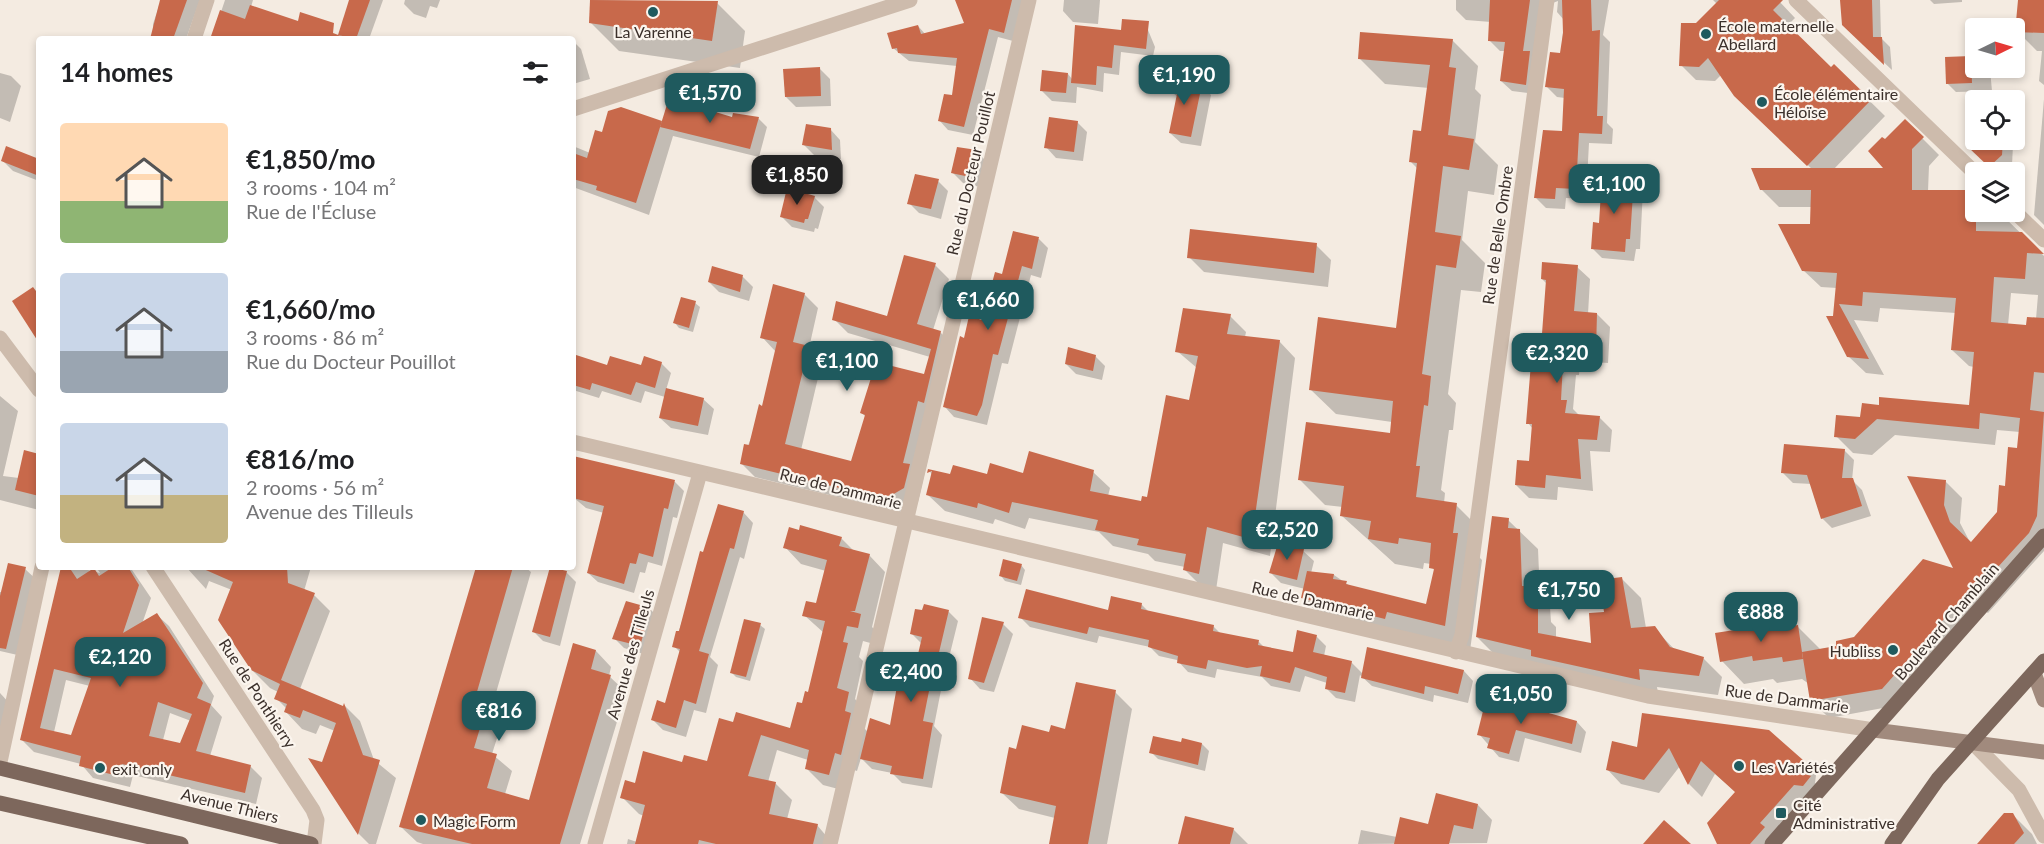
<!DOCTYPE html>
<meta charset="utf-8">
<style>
:root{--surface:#fff;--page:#f2f2f2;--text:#202124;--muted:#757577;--accent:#1f5a5e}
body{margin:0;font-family:Lato,sans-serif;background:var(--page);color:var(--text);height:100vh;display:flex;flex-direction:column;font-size:22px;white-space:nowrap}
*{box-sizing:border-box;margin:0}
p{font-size:20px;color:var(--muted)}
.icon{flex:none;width:33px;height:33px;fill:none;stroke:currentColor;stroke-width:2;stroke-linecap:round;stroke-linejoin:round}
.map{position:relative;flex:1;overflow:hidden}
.drawer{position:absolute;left:36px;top:36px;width:540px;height:534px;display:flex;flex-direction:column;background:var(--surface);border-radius:6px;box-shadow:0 3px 9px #0003}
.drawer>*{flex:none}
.needle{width:39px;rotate:85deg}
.buttons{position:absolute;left:1965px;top:18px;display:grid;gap:12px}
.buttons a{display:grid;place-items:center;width:60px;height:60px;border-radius:6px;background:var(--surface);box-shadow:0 3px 9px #0003;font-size:30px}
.price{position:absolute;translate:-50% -51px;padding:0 14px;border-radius:12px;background:var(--accent);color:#fff;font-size:20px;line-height:39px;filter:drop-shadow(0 2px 3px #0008)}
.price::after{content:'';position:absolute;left:50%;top:36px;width:18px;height:14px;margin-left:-9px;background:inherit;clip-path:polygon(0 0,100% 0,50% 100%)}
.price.selected{background:#222;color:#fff}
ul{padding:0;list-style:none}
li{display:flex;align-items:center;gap:18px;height:150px;padding:0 24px}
li span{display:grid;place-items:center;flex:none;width:168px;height:120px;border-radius:6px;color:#555}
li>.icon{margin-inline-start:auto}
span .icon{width:72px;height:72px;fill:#fffc;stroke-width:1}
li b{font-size:26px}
h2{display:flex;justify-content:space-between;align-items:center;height:72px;padding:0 24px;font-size:26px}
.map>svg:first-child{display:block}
</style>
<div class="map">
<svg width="2044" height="844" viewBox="0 0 2044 844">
<rect width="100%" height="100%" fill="#f4ebe1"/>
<!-- shadow -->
<g fill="#0003" fill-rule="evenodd">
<path d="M161,0H200L186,39H153V24Z"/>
<path d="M225,0H253L251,7L293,39H212Z"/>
<path d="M351,0H383L369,39H344L339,35Z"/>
<path d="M405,0H440L437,8L430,6L426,18L414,14L404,4Z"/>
<path d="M592,0L717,3L745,31L740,68L619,51L591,23Z"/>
<path d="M960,0H1023L1013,41L998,37L973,135L948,130L939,120L954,97L957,66L909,61L893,48L918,26L926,35L966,24Z"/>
<path d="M1064,0H1100L1098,24L1073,22L1063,11Z"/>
<path d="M1456,0H1609L1603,35L1610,42L1607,123L1613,129L1612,144L1589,143L1586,199L1566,198L1565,209L1546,208L1536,198L1564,133L1565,98L1557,97L1547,87L1561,55L1564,20L1557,12L1558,1L1550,4L1536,94L1512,91L1501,81L1505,51H1500L1489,40L1491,22L1466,20L1456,10Z"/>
<path d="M1713,0H1778L1795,18L1787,26L1831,69L1834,66L1885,116L1833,170H1886V142L1905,121L1939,155L1929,166L1928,191L1976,212H1999L2044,256V551L1988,613L1983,610L1899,705L1829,718L1812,701L1809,684L1802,679L1777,683L1773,679L1744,684L1722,661L1779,624L1784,629L1797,626L1820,649L1838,648L1956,571L1910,478L1945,481L1962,498L1960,523L1971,544L1999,513L2019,450L2020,432L1997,430L1995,445L1895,435L1872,455L1853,453L1836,436L1862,419L1971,406L1974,367L1969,366L1952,350L1956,313L1880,308L1878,322L1854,320L1884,375L1866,373L1848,356L1834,318L1837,288L1821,287L1803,270L1812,225V207H1779L1762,190L1813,170L1751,111L1721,75L1715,81L1696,80L1681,65L1697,25L1717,4ZM2011,293L2038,295L2036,319L2027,326L2008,325Z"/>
<path d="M1842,0H1880L1881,38L1890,47L1892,70L1843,24Z"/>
<path d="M1930,0H1962V2L1934,4Z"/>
<path d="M2020,0H2044V85L2039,81L2042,51H2037L2017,31Z"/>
<path d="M1148,30L1155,47L1153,56L1121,52L1119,75L1104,73L1103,92L1077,87L1076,103L1052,101L1042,91L1068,74L1072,79L1122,31Z"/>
<path d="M1452,40L1478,66L1475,89L1481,95L1475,142L1498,165L1494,195L1468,191L1462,240L1485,263L1481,292L1461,290L1448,394L1456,403L1453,430H1449L1441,490L1445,493L1444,503L1456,505L1481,530L1478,556L1482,560L1470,651L1328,623L1303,598L1305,589L1281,583L1271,573L1303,551L1314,561L1311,573L1334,575L1350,586L1427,606L1435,572L1431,564L1424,563L1423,569L1395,564L1342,516L1343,507L1325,505L1300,480L1391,435L1392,422L1336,414L1310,389L1397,330L1418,169L1411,162L1423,133L1429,88L1385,84L1359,58Z"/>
<path d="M573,41L581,49L590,79L573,84Z"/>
<path d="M1976,57V68H2009L1990,69L1992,91L1956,92L1947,83L1946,59Z"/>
<path d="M820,69L830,79L831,106L796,107L786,97Z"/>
<path d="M0,73L11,76L21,86L10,122L0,118Z"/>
<path d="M1159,82L1201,85L1211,95L1201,146L1181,143L1170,133L1178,97Z"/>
<path d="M2044,99V225L2034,215Z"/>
<path d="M758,118L767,127L759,157L673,136L649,215L573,187V146L590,153L603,134L661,122Z"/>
<path d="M1077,122L1087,132L1083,161L1056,158L1046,147Z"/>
<path d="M830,129L840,140L841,159L814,155L804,145Z"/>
<path d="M1978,140H2007L2013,145L2012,165L2003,172H1997L1971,148Z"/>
<path d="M976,151L986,161L980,187L963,183L953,173Z"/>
<path d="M3,161H39V181L13,171Z"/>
<path d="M1633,179L1643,189L1640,249H1636L1634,261L1602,258L1592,248L1600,225Z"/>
<path d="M938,181L948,191L941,219L919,213L909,203Z"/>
<path d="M814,197L824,207L818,229L815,228L814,232L792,227L782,217Z"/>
<path d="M1014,233L1039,239L1048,248L1041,278L1031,275L1008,364L1002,363L987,425L954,417L945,407L965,339L983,322L1003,276Z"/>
<path d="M1316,245L1331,260L1328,287L1204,272L1189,257Z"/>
<path d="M935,265L949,279L933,330L940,332L954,346L918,502L900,512L755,477L741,463L763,408L776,352L762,337L804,294L818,308L809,348L822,361L801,450L852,462L866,417L862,413L925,376L930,357L848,333L834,319L888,317Z"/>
<path d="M1577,267L1590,279L1588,314H1597L1610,327L1608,363L1580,361L1579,375H1576L1573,409L1579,415L1599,417L1612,430L1610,452L1590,451L1593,491L1558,487L1557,500L1529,498L1516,485L1530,463L1533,429L1528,423L1536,365L1542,349L1547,284L1542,279Z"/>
<path d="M743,277L753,287L749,301L719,292L709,282Z"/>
<path d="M695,303L700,307L693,332L679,328L675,323Z"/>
<path d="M1230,316L1246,332L1245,337L1279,341L1295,358L1270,556L1223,543L1216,590L1201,586L1185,570V567L1155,561L1148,554L1113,546L1099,532L1029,518L1025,529L995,519L993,524L945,511L928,495L932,476L930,471L951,476L1093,472L1110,488L1108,496L1142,503L1148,498L1190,401L1197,368L1177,351Z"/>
<path d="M573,355L608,367H642L661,363L671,373L666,390L703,399L714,409L708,435L671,428L660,418L665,397L645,391L641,403L602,391L599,398L573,390Z"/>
<path d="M1095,356L1105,366L1102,380L1076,374L1066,364Z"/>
<path d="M0,396L18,411L3,476L19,478L39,455V510L0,500Z"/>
<path d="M1844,450L1854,460L1852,480L1862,490L1871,516L1832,528L1822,518L1812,484L1793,483L1783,473Z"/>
<path d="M573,457L675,482L684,491L677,518L673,517L662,566L648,562L645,573L640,572L634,593L598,582L588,573L604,513L586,508L573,497Z"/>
<path d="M743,512L753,523L744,559L740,557L710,657L718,665L706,713L694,710L686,737L663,730L653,720L666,704L680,652L674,646L704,553Z"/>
<path d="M1508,520L1538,549L1540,596L1550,607L1551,622L1556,627V638L1592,645L1622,579L1641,598L1646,628H1654L1676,651L1703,658L1722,677L1718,695L1657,687L1659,699L1496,656L1477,637Z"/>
<path d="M841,538L855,552L869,555L885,572L872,627L877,632L874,644L863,641L859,657L863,661L855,699L865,710L861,725L868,732L891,726L916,669L922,644L912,634L948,611L958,621L947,666L957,676L954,688L942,685L934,726L942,735L932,788L902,783L892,773L872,769L861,758L857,771L851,769L846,791L823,785L806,768L808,760L777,750L768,782L775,783L792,800L787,819L817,825L833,844H627L628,839L637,842L644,816L639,814L622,797L636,785L683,763H708L734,724L791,729L809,694L824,633L804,615L818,605L826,571L801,564L785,547Z"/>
<path d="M1021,565L1025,570L1021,585L1005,581L1001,576Z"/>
<path d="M63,567H76L100,573L96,567H130L151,598L142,624L157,615L169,626L214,696L211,705L222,717L210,756L250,766L262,778L256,804L133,775L130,787L93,778L81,764L34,752L22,740ZM66,680L90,686L72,737L54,732ZM170,713L191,721L181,745L163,740Z"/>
<path d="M186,567H311L304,591L314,595L330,611L300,689L344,708V705L360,721L374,760L396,778L376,844H369L359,834L311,761L323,764L335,731L320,725L316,734L302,729L286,712L287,709L276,698L278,692L270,688L253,671L232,590L209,581L206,589Z"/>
<path d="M477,567H525L531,572L487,724L498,735L492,754L512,771L505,794L530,802L574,645L596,651L611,667L609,676L626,692L580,844H423L417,842L401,827Z"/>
<path d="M25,569L40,583L22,656L0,651V592H3Z"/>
<path d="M566,572L576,582L560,646L543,641L533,631Z"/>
<path d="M1141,604L1149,612L1213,626L1221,634L1258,641L1265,648L1294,654L1316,636L1326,646L1324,656L1351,662L1363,674L1464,671L1473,681L1468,703L1434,695L1433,702L1372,686L1360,675L1355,702L1336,698L1326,688L1327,683L1305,676L1300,692L1271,686L1262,677L1217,669L1215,678L1188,672L1177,660L1159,656L1150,647L1099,636L1097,643L1030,627L1020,617L1109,612Z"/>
<path d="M650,609L660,619L650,656L624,648L614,638L620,616Z"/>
<path d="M1003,624L1013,634L994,692L980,689L970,678Z"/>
<path d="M760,625L765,629L750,681L736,677L731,672Z"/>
<path d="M1115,692L1132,709L1107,844H1050L1055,818L1019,809L1002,793L1017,751L1050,733L1066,730Z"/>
<path d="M0,693L11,705L0,746Z"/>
<path d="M1643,714L1802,761L1816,775L1815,783L1824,791L1777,844H1718L1737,793L1715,774L1702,797L1689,784L1680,766L1659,793L1621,784L1607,769L1638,749Z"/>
<path d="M1577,722L1586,732L1581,753L1525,738L1519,762L1499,757L1479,734Z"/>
<path d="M1182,744H1202L1209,751L1205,771L1158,759L1151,752Z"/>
<path d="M1478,805L1492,820L1487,843L1358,844L1361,830L1397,837Z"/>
<path d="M2012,814L2032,834L2037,844H1979Z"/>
<path d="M1233,829L1248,844H1180Z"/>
</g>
<!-- building -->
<g fill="#c8694b" fill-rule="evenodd">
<path d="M160,0H187L173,39H150Z"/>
<path d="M349,0H370L356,39L338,35Z"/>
<path d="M590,0L718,1L712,41L589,23Z"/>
<path d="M955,0H1012L1004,33L989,29L964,127L938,121L944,94L952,95L957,58L898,53L897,48L892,49L887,33L918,25L921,34L964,23Z"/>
<path d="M1490,0H1530L1523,51H1530L1526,85L1500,81L1505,42L1488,41Z"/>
<path d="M1562,0H1591L1592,31L1600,30L1597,116H1603L1602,134L1579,133L1576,189L1556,188L1555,199L1534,198L1543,130L1562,131L1564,89L1545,87L1550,52L1560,53L1563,33Z"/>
<path d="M1719,0H1783L1773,10L1831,67L1834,64L1871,100L1807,166L1734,96L1708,58L1699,67L1679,66L1681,23H1696Z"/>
<path d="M1840,0H1872L1873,37H1882L1884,65L1842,25Z"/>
<path d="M2018,0H2044V33L2015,32Z"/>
<path d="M250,5L298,21L300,12L334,23L333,33L341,36L340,39H210L220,10L245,19Z"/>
<path d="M1122,19L1149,21L1146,49L1114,45L1112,68L1097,66L1096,85L1071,83L1075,25L1121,30Z"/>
<path d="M1360,32L1453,39L1449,67L1456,68L1448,135L1474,139L1469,170L1443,166L1435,232L1461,236L1456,268L1436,265L1422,374L1431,376L1428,406L1424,405L1416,466H1420L1416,497L1457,503L1453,533H1458L1445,626L1387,612L1385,619L1301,598L1307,571L1334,574L1333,579L1347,581L1346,584L1426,604L1434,569L1429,568L1431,543L1399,538L1398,544L1368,539L1371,521L1340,516L1344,486L1298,480L1306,422L1390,433L1393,401L1309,390L1318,317L1396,328L1417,163L1409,162L1413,130L1421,131L1430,65L1358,59Z"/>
<path d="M1971,56L1972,83L1946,84L1945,57Z"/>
<path d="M820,67L821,96L785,97L783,69Z"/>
<path d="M1042,70L1068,73L1066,93L1040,91Z"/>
<path d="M1156,80L1202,84L1191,137L1169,133L1177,94Z"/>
<path d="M669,98L732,117L733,113L759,117L750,149L660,127Z"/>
<path d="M621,107L662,121L636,203L596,190L597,186L573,179V153L587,158L595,130L602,132L608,111Z"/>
<path d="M1049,117L1078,121L1074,152L1044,148Z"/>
<path d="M1905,119L1924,137L1912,149V190H1976V231L2022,232L2044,254L2027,253L2025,279L1994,277L1991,322L2026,325L2027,317L2044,318V373L2034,372L2030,410L2044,412L2037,516L2029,533L2016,547L1970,598L1966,594L1882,689L1810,701L1802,652L1836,646V641L1854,637L1923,559L1953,568L1907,476L1946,480L1944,505L1950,522L1971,542L1997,512L1999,485L2005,486L2008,447L2017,448L2020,418L1980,413L1979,429L1877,419L1855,439L1834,437L1836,415L1860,417L1862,403L1879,405V397L1969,405L1974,352L1951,350L1956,298L1863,292L1862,306L1839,304L1869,359L1847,357L1826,316H1833L1837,273L1802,271L1778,224H1810L1811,190H1760L1751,168H1883L1868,151L1882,137L1885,139Z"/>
<path d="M806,124L831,128L832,150L802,145Z"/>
<path d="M1977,140H2003L2002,155L1989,167L1969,148Z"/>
<path d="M6,146L39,159V176L1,161Z"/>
<path d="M957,147L977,150L970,177L951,173Z"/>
<path d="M915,174L939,179L931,209L907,204Z"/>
<path d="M1602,176L1634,178L1630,239H1626L1625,252L1591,249L1593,222L1599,223Z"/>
<path d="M787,188L815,196L808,219H805L804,223L780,217Z"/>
<path d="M1190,229L1317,243L1314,273L1187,258Z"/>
<path d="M1013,231L1039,237L1032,269L1022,266L998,355L993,354L982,405L977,416L943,407L960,336L964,338L969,316L982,320L995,272L1002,274Z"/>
<path d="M904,255L936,263L917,324L941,331L924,403L918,401L909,439L903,463L910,464L904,488L885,499L740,464L744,444L749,445L759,404L762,406L777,342L760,338L773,284L805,293L793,342L809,346L785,444L851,461L865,415L860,413L876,362L924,374L931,349L832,320L836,301L887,316Z"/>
<path d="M1542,262L1578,265L1574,311L1597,313L1596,351L1568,349L1567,363H1563L1561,400H1567L1565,413L1600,416L1597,440L1578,439L1581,479L1546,475L1545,488L1515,485L1517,460L1529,461L1532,424H1526L1531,363H1534L1536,347H1541L1546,280L1541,279Z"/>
<path d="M712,266L743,275L740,292L708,282Z"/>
<path d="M33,287L39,295V343L12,301Z"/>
<path d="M681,297L696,301L689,328L673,323Z"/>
<path d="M1183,308L1231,314L1227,334L1280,340L1255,516L1259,517L1254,540L1207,527L1199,574L1183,570L1186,554L1137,545L1139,539L1095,530L1098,520L1012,502L1009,513L978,503L977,508L926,495L932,471L927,473L928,469L950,474L953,465L987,474L990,463L1023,473L1029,451L1094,470L1090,491L1141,501L1142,496L1147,497L1166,395L1189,400L1198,356L1175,352Z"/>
<path d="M1068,347L1096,355L1093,371L1065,364Z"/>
<path d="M573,354L607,365L610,356L641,365L644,356L662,362L655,388L636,382L631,395L592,383L590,390L573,385Z"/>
<path d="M666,388L704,398L698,426L659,418Z"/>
<path d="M1784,444L1845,449L1842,478H1853L1862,506L1821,519L1807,475L1781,473Z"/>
<path d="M24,450L39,454V496L15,490Z"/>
<path d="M573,456L675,480L668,509L664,508L653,557L639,553L636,564L630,563L624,584L587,573L604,506L573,498Z"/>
<path d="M718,504L744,511L734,549L730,548L699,651L709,654L696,704L684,700L676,728L651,720L657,700L665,703L680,649L672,647L676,631H679L700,551L703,552Z"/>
<path d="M1492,516L1509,518L1508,528L1520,529L1522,586H1532V607H1538V633L1591,643L1589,613L1604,612L1599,580L1622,577L1631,628L1655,626L1670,647L1704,657L1699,676L1639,669L1640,680L1531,656V650L1476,637Z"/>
<path d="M800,525L842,537L839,546L870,554L855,611H850L861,614L858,628L847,626L843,642L848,643L837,688L849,692L845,711L851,713L841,755L835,753L829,775L805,769L809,750L761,735L748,776L776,782L769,814L818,824L813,844H716L699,840L698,844H635L645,805L620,798L625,780L635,783L643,751L682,762L684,755L707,761L719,718L733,722L736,712L790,728L797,702L802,703L805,691L808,692L825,621L802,616L806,601L816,603L827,560L783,548L789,527L799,530Z"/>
<path d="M1278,543L1304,549L1297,580L1269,573Z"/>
<path d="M1003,559L1022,564L1017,581L999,576Z"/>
<path d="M8,563L26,567L6,649L0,648V596Z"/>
<path d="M61,567H69L77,579L94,568L99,576L113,567H128L139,585L123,633L157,613L203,683L197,698L211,704L196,751L251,765L245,793L122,764L118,776L79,766L81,756L20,740ZM54,669L91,678L71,735L40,728ZM158,702L192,714L180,743L149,736Z"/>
<path d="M199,567H287L288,583L315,593L281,680L343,706L344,703L363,755L380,760L358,835L308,758L322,762L336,723L303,710L300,718L284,712L287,704L274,699L280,684L251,670L218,620L233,582Z"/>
<path d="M476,567H513L472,709L483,718L474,748L497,754L487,788L529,800L573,643L596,650L591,669L611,675L560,844H472L399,827Z"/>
<path d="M550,567L567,571L550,637L532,632Z"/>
<path d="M1026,589L1108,610L1111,596L1142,603L1141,609L1214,625L1213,631L1259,640L1258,645L1293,652L1297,630L1317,635L1313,652L1352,661L1345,693L1325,689L1327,677L1295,667L1290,683L1260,676L1262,666L1247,668L1208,660L1206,669L1177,663L1178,656L1148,647L1149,640L1089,627L1087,634L1018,618Z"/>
<path d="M626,601L651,608L640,646L612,639Z"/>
<path d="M924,604L949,610L937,661L948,664L944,679L932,676L923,721L933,723L923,779L890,774L892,766L860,759L870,718L890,725L901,664L915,667L922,637L910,634L915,609L922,610Z"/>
<path d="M982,617L1004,622L984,683L968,679Z"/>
<path d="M744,619L761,623L746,677L730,673Z"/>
<path d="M1780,623L1781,628L1798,625L1803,659L1783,662L1782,657L1753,661L1752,656L1720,662L1715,633Z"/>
<path d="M1367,647L1464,670L1458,694L1425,686L1424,694L1361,678Z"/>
<path d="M1076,682L1116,690L1088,844H1049L1056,806L1000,793L1009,747L1016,749L1022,725L1049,732L1051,725L1065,729Z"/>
<path d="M1492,697L1577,721L1572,744L1516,730L1509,754L1487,748L1490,738L1477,735L1485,703L1491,704Z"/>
<path d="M1642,713L1769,730L1803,760L1802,768L1811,776L1803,786L1794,785L1760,823L1765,827L1750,844H1717L1707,823L1735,792L1701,761L1688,785L1669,748L1644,780L1606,770L1612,741L1637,747Z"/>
<path d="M1153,736L1181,742L1182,738L1202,743L1198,765L1149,753Z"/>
<path d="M1436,793L1478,804L1473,829L1454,825L1449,844H1394L1400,817L1428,824Z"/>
<path d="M2004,813H2013L2024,833L2014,844H1977Z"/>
<path d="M1185,816L1234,828L1230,844H1178Z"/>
<path d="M1664,820L1691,844H1643Z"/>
</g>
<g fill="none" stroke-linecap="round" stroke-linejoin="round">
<!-- street -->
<g stroke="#cdbbac" stroke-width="15">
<path d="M1796,0L1976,174"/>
<path d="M194,39L207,0"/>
<path d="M573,109L910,0"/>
<path d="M2014,211L2044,240"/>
<path d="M0,338L39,390"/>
<path d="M573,442L1648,696L1874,730"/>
<path d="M153,567L313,810L317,820L314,844"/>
<path d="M1456,652L1462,635L1547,0"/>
<path d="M1972,742L2019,790L2044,836"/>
<path d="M0,762L42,567"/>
<path d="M595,844L700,473"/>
<path d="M830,844L1029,0"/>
</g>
<!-- secondary -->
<g stroke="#a18a7d" stroke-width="15">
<path d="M2034,673L2044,700"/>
<path d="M1874,730L2044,752"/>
</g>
<!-- primary -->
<g stroke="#7d675c" stroke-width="15">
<path d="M0,768L311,844"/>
<path d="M0,803L181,844"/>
<path d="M1772,844L2044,536"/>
<path d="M1892,844L1938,779L2044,661"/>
</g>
</g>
<!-- markers -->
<g fill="#1f5a5e" stroke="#fbf5ee" stroke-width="2">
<circle cx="653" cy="12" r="6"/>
<circle cx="1706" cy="34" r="6"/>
<circle cx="1762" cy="102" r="6"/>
<circle cx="1893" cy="650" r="6"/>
<circle cx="1739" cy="766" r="6"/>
<circle cx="100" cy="768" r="6"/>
<rect x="1775" y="807" width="12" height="12" rx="3"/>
<circle cx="421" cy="820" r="6"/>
</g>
<g text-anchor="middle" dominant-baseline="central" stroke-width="4.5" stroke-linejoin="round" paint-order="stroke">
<!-- poi labels -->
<g font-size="16" fill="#3b302b" stroke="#fbf5ee" text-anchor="start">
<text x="1718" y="25">École maternelle<tspan x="1718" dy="18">Abellard</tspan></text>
<text x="653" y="31" text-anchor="middle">La Varenne</text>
<text x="1774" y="93">École élémentaire<tspan x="1774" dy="18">Héloïse</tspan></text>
<text x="1881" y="650" text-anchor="end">Hubliss</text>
<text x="1751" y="766">Les Variétés</text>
<text x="112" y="768">exit only</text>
<text x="1793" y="804">Cité<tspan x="1793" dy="18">Administrative</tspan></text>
<text x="433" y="820">Magic Form</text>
</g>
<!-- street labels -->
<g font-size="16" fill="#3b302b" stroke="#fbf5ee">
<text transform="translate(970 173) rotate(-77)">Rue du Docteur Pouillot</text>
<text transform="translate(1497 235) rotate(-82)">Rue de Belle Ombre</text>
<text transform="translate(841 488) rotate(14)">Rue de Dammarie</text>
<text transform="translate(1313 600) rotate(13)">Rue de Dammarie</text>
<text transform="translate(1946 621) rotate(-49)">Boulevard Chamblain</text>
<text transform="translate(630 654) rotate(-74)">Avenue des Tilleuls</text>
<text transform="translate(258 693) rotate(57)">Rue de Ponthierry</text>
<text transform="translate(1787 698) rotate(8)">Rue de Dammarie</text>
<text transform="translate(230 805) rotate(14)">Avenue Thiers</text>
</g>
</g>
</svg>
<div class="buttons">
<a><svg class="needle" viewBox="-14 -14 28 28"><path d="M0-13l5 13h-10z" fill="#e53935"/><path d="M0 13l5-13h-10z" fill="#757577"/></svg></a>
<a><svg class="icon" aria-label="locate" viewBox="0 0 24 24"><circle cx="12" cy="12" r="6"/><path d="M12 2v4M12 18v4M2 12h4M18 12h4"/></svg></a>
<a><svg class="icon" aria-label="layers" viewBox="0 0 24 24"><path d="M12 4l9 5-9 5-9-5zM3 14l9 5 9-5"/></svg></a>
</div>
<b class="price" style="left:1184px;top:106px">€1,190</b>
<b class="price" style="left:710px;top:124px">€1,570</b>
<b class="price selected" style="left:797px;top:206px">€1,850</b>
<b class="price" style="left:1614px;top:215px">€1,100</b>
<b class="price" style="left:988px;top:331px">€1,660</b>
<b class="price" style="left:1557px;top:384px">€2,320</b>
<b class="price" style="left:847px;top:392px">€1,100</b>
<b class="price" style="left:1287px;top:561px">€2,520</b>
<b class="price" style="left:1569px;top:621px">€1,750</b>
<b class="price" style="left:1761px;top:643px">€888</b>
<b class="price" style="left:120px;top:688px">€2,120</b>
<b class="price" style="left:911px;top:703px">€2,400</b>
<b class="price" style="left:1521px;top:725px">€1,050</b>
<b class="price" style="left:499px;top:742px">€816</b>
<section class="drawer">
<h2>14 homes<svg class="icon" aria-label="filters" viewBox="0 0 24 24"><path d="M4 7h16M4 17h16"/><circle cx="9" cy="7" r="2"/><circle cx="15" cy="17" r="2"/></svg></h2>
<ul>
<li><span style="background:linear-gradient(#ffd9b3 65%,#8fb573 0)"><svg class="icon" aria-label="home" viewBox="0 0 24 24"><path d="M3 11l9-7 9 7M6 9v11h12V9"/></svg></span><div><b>€1,850/mo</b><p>3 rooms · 104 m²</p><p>Rue de l'Écluse</p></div></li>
<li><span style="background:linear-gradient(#c9d6e8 65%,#9aa5b1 0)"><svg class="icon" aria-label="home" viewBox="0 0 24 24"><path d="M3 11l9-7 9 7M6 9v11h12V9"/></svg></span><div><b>€1,660/mo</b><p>3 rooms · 86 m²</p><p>Rue du Docteur Pouillot</p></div></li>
<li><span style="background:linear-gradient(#c9d6e8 60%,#c2b280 0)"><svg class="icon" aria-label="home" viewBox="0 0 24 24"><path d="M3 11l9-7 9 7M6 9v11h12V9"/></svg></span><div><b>€816/mo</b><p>2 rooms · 56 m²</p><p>Avenue des Tilleuls</p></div></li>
</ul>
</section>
</div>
